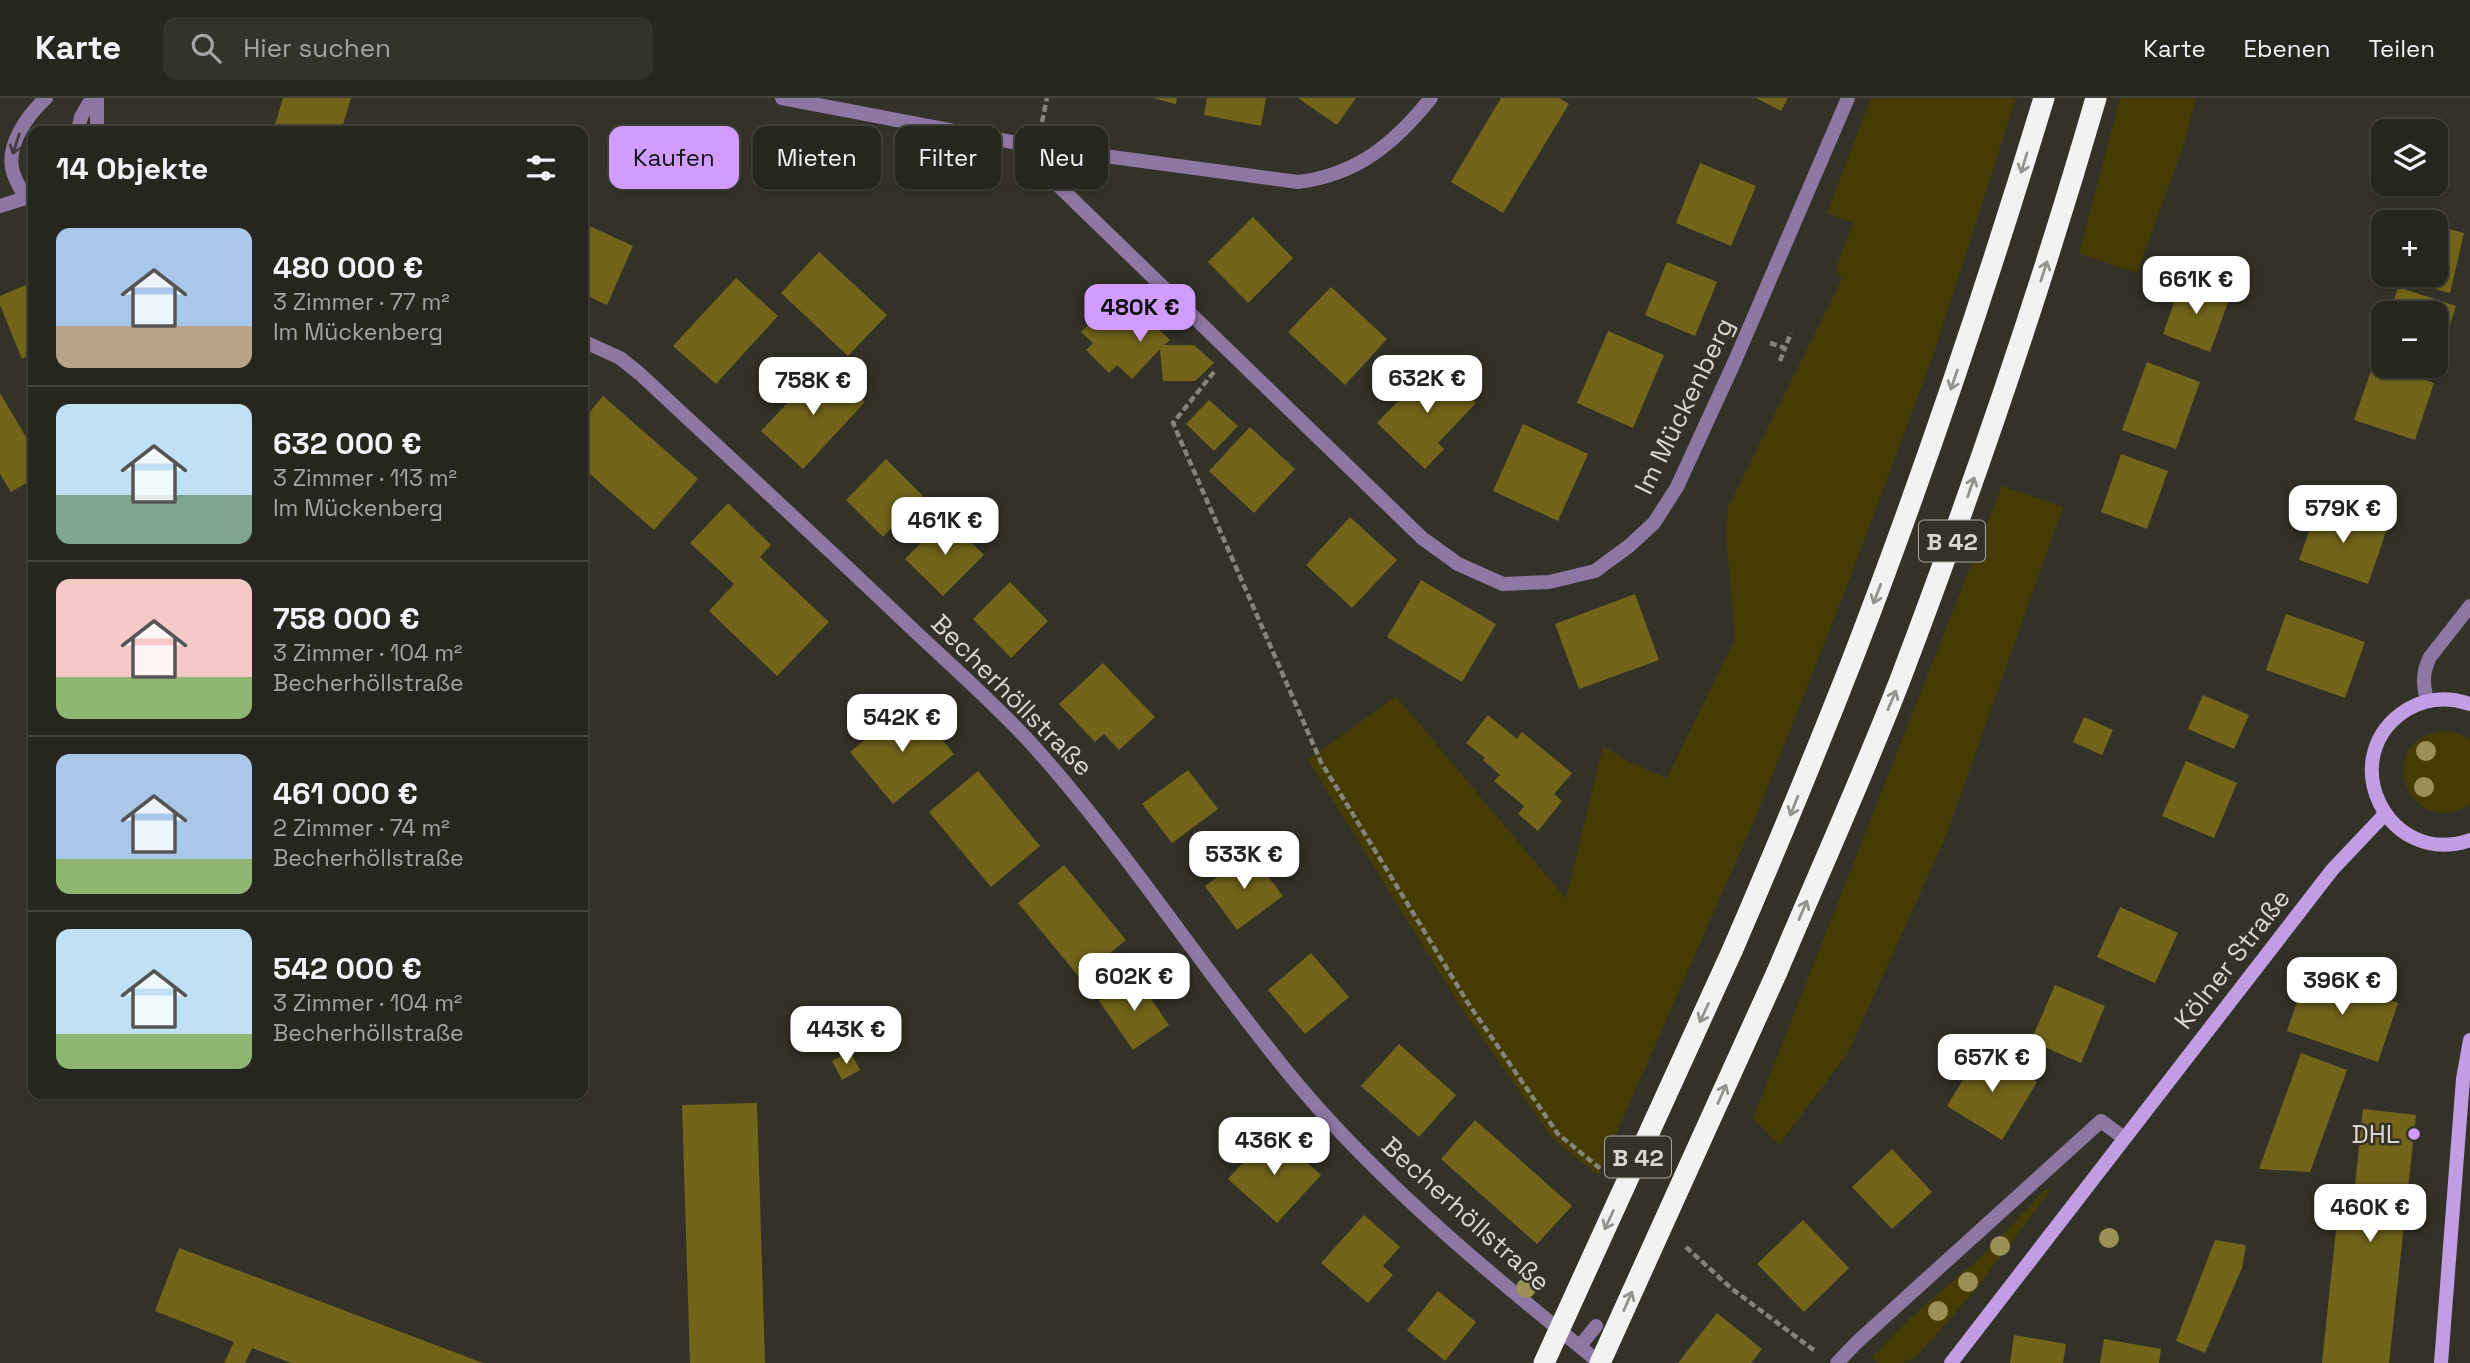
<!DOCTYPE html>
<html lang="de">
<meta charset="utf-8">
<style>
:root{--surface:#27261e;--page:#33322b;--text:#f1f3f6;--muted:#a4a5a4;--line:#43433c;--accent:#d09dff}
body{margin:0;font-family:"Space Grotesk",sans-serif;background:var(--page);color:var(--text);height:100vh;display:flex;flex-direction:column;font-size:26px;white-space:nowrap}
*{box-sizing:border-box;margin:0}
p{font-size:23px;color:var(--muted)}
.icon{flex:none;width:38px;height:38px;fill:none;stroke:currentColor;stroke-width:2;stroke-linecap:round;stroke-linejoin:round}
.map{position:relative;flex:1;overflow:hidden}
.side{position:absolute;left:28px;top:28px;width:560px;height:973px;display:flex;flex-direction:column;background:var(--surface);border-radius:14px;box-shadow:0 2px 5px #0004,0 0 0 2px var(--line)}
.side>*{flex:none}
.top-card{position:absolute;left:609px;top:28px;width:665px;height:63px;display:flex;gap:14px}
.fabs{position:absolute;left:2371px;top:21px;display:grid;gap:14px}
.fabs a{display:grid;place-items:center;width:77px;height:77px;border-radius:14px;background:var(--surface);box-shadow:0 2px 5px #0004,0 0 0 2px var(--line);font-size:35px}
.price{position:absolute;translate:-50% -60px;padding:0 16px;border-radius:14px;background:#fff;color:#222;font-size:23px;line-height:46px;filter:drop-shadow(0 2px 4px #0008)}
.price::after{content:'';position:absolute;left:50%;top:42px;width:21px;height:16px;margin-left:-10px;background:inherit;clip-path:polygon(0 0,100% 0,50% 100%)}
.price.current{background:var(--accent);color:#111}
ul{padding:0;list-style:none}
li{display:flex;align-items:center;gap:21px;height:175px;padding:0 28px}
li+li{border-top:2px solid var(--line)}
li span{display:grid;place-items:center;flex:none;width:196px;height:140px;border-radius:14px;color:#555}
li>.icon{margin-inline-start:auto}
span .icon{width:84px;height:84px;fill:#fffc;stroke-width:1}
li b{font-size:30px}
h2{display:flex;justify-content:space-between;align-items:center;height:84px;padding:0 28px;font-size:30px}
.pill{padding:0 24px;border-radius:14px;background:var(--surface);box-shadow:0 2px 5px #0004,0 0 0 2px var(--line);font-size:24px;line-height:63px}
.pill.current{background:var(--accent);color:#111}
header{display:flex;align-items:center;gap:42px;box-sizing:border-box;height:98px;padding:0 35px;background:var(--surface);border-bottom:2px solid var(--line)}
header strong{font-size:33px}
nav{display:flex;gap:38px;margin-inline-start:auto;font-size:24px}
.search{width:490px;height:63px;background:var(--page);display:flex;align-items:center;gap:18px;box-sizing:border-box;padding:0 24px;border-radius:14px;color:var(--muted);font-size:26px}
.map>svg:first-child{display:block}
</style>
<header>
<strong>Karte</strong>
<div class="search"><svg class="icon" aria-label="search" viewBox="0 0 24 24"><circle cx="10" cy="10" r="6"/><path d="M15 15l6 6"/></svg>Hier suchen</div>
<nav><a>Karte</a><a>Ebenen</a><a>Teilen</a></nav>
</header>
<div class="map">
<svg width="2470" height="1265" viewBox="0 0 2470 1265">
<rect width="100%" height="100%" fill="#343228"/>
<!-- green -->
<g fill="#453c05">
<path d="M1871,0H2016L1933,258L1847,488L1756,718L1598,1077L1553,1041L1462,911L1308,662L1396,598L1566,801L1603,648L1630,664L1667,680L1735,541L1726,436L1728,409L1842,181L1836,171L1853,125L1827,115Z"/>
<path d="M2120,0H2196L2184,46L2137,175L2079,156Z"/>
<path d="M2002,388L2063,409L1946,738L1848,955L1779,1047L1753,1020Z"/>
<path d="M2446,633L2460,636L2470,642V706C2408,746 2369,639 2446,633Z"/>
<path d="M2045,1092H2051L1972,1196L1918,1257L1903,1265H1877L1872,1259L1908,1222L1982,1158Z"/>
</g>
<!-- building -->
<g fill="#72651a">
<path d="M283,0H351L341,33H273Z"/>
<path d="M1153,0H1177L1176,6Z"/>
<path d="M1207,0H1266L1261,28L1204,17Z"/>
<path d="M1298,0H1356L1337,27Z"/>
<path d="M1501,0H1559L1569,6L1503,115L1451,84Z"/>
<path d="M1756,0H1788L1781,13Z"/>
<path d="M1700,65L1756,88L1731,148L1676,125Z"/>
<path d="M1253,119L1293,160L1248,205L1208,164Z"/>
<path d="M583,125L633,148L607,207L583,196Z"/>
<path d="M2436,128L2464,135L2450,195L2381,178L2436,177Z"/>
<path d="M819,154L887,217L848,258L781,195Z"/>
<path d="M1667,164L1717,184L1695,238L1645,217Z"/>
<path d="M736,180L778,218L716,286L673,248Z"/>
<path d="M2182,182L2230,199L2210,254L2163,236Z"/>
<path d="M33,184V256L22,261L0,207V198Z"/>
<path d="M1331,189L1387,241L1345,287L1288,234Z"/>
<path d="M2398,189L2456,208L2437,268L2436,215H2390Z"/>
<path d="M1120,194L1170,242L1164,247H1194L1214,265L1195,283H1163L1160,251L1132,281L1117,267L1109,275L1086,252L1093,245L1081,234Z"/>
<path d="M1608,233L1664,257L1633,330L1577,305Z"/>
<path d="M2147,264L2200,284L2176,351L2122,332Z"/>
<path d="M2374,264L2434,285L2415,342L2354,322Z"/>
<path d="M824,266L865,304L803,371L761,333Z"/>
<path d="M1434,266L1476,305L1438,345L1444,351L1425,371L1377,325Z"/>
<path d="M0,295L33,351V381L11,394L0,376Z"/>
<path d="M603,298L698,381L654,432L583,370V322Z"/>
<path d="M1209,302L1238,328L1214,353L1186,326Z"/>
<path d="M1523,326L1588,356L1558,423L1493,393Z"/>
<path d="M1250,329L1295,371L1254,415L1209,373Z"/>
<path d="M2121,356L2168,373L2147,431L2101,414Z"/>
<path d="M886,361L923,398L883,439L846,402Z"/>
<path d="M728,405L771,447L760,459L829,524L777,578L709,513L734,486L690,445Z"/>
<path d="M2318,407L2387,431L2368,486L2299,462Z"/>
<path d="M946,419L984,457L943,498L905,461Z"/>
<path d="M1350,419L1397,462L1352,510L1306,467Z"/>
<path d="M1421,482L1496,526L1462,584L1387,539Z"/>
<path d="M1010,484L1048,523L1011,560L973,521Z"/>
<path d="M1635,496L1659,562L1579,591L1555,526Z"/>
<path d="M2286,516L2365,544L2345,600L2266,572Z"/>
<path d="M1103,565L1155,619L1119,652L1104,636L1095,644L1059,606Z"/>
<path d="M2203,597L2249,617L2234,651L2188,631Z"/>
<path d="M917,611L954,656L893,706L850,654L900,613L906,621Z"/>
<path d="M1488,617L1517,641L1522,634L1572,675L1554,696L1562,703L1538,733L1518,716L1524,708L1494,683L1500,677L1483,662L1485,660L1466,645Z"/>
<path d="M2084,619L2113,632L2102,657L2073,644Z"/>
<path d="M2186,663L2237,685L2214,740L2162,718Z"/>
<path d="M1188,672L1218,711L1172,745L1142,706Z"/>
<path d="M978,673L1040,748L991,789L929,714Z"/>
<path d="M1250,755L1283,798L1237,832L1205,788Z"/>
<path d="M1064,767L1126,842L1080,880L1018,805Z"/>
<path d="M2120,809L2178,835L2155,885L2097,859Z"/>
<path d="M1311,855L1349,899L1305,936L1268,892Z"/>
<path d="M2307,874L2398,905L2378,964L2287,933Z"/>
<path d="M1135,878L1169,927L1133,952L1099,903Z"/>
<path d="M2055,887L2105,908L2081,965L2031,943Z"/>
<path d="M1399,946L1456,997L1419,1039L1361,988Z"/>
<path d="M1982,951L2037,984L2002,1042L1947,1008Z"/>
<path d="M850,953L860,972L842,982L832,963Z"/>
<path d="M2301,955L2347,972L2310,1074L2259,1071Z"/>
<path d="M757,1005L765,1265H690L682,1007Z"/>
<path d="M2363,1011L2416,1017L2389,1265H2322L2339,1104L2353,1106Z"/>
<path d="M1475,1022L1572,1108L1537,1146L1441,1061Z"/>
<path d="M1272,1033L1321,1077L1277,1125L1228,1081Z"/>
<path d="M1892,1051L1932,1094L1892,1131L1852,1089Z"/>
<path d="M1364,1117L1400,1149L1383,1168L1393,1177L1368,1205L1321,1165Z"/>
<path d="M1803,1122L1849,1170L1804,1214L1757,1166Z"/>
<path d="M2215,1142L2246,1147L2242,1170L2205,1255L2176,1243Z"/>
<path d="M179,1150L483,1265H291L252,1250L245,1265H224L234,1244L155,1213Z"/>
<path d="M1438,1193L1476,1224L1445,1263L1407,1232Z"/>
<path d="M1717,1215L1762,1251L1751,1265H1678Z"/>
<path d="M2014,1237L2066,1246L2063,1265H2010Z"/>
<path d="M2104,1241L2161,1251L2159,1265H2100Z"/>
</g>
<g fill="none" stroke-linecap="round" stroke-linejoin="round">
<!-- path -->
<g stroke="#85847b" stroke-width="4.5" stroke-dasharray="7 3.5" stroke-linecap="butt">
<path d="M1042,24L1047,0"/>
<path d="M1770,245L1785,250L1791,235"/>
<path d="M1780,263L1785,250"/>
<path d="M1214,274L1173,325L1321,664L1468,905L1558,1036L1602,1072"/>
<path d="M1686,1149L1732,1191L1815,1253"/>
</g>
<!-- lane -->
<path stroke="#8d77a3" stroke-width="14" d="M1580,1248L1596,1228"/>
<!-- street -->
<g stroke="#8d77a3" stroke-width="14">
<path d="M97,0V33"/>
<path d="M782,0L1038,49L1298,84C1357,77 1395,45 1431,0"/>
<path d="M78,33L81,19L92,0"/>
<path d="M1038,49L1035,65L1422,440L1458,466L1503,486L1549,484L1595,473L1629,448L1654,425L1677,389L1734,265L1848,0"/>
<path d="M25,99C21,91 15,82 13,74C5,47 28,17 46,0"/>
<path d="M0,108L32,98"/>
<path d="M583,243L620,260L640,276C728,358 817,440 904,523C946,563 990,601 1029,643C1127,751 1205,876 1299,988C1387,1092 1495,1180 1600,1265"/>
<path d="M2427,603C2423,586 2422,575 2430,559L2470,508"/>
<path d="M1837,1265L1856,1245L2101,1023L2124,1040"/>
</g>
<!-- secondary -->
<g stroke="#c19ee3" stroke-width="14">
<path d="M2470,606C2449,599 2427,600 2408,611C2332,657 2387,771 2470,742"/>
<path d="M1951,1265L2332,772L2385,716"/>
<path d="M2441,1265L2463,981L2470,942"/>
</g>
<!-- highway -->
<g stroke="#f2f2f2" stroke-width="21">
<path d="M1732,853C1773,758 1813,662 1851,565C1923,379 1986,191 2044,0"/>
<path d="M1777,874C1818,777 1862,680 1900,582C1973,390 2039,197 2096,0"/>
</g>
<!-- highway-bridge -->
<g stroke="#f2f2f2" stroke-width="21">
<path d="M1544,1265L1732,853"/>
<path d="M1600,1265L1777,874"/>
</g>
</g>
<!-- trees -->
<g fill="#9b9055">
<circle cx="2426" cy="653" r="10"/>
<circle cx="2424" cy="689" r="10"/>
<circle cx="2109" cy="1140" r="10"/>
<circle cx="2000" cy="1148" r="10"/>
<circle cx="1968" cy="1184" r="10"/>
<circle cx="1526" cy="1190" r="10"/>
<circle cx="1938" cy="1213" r="10"/>
</g>
<!-- one-way arrows -->
<defs><path id="oneway-shaft" d="M-6 0H5M1.5-3L5.5 0L1.5 3" fill="none" stroke-width="1.6" stroke-linecap="round" stroke-linejoin="round" transform="scale(1.75)"/></defs>
<use stroke="#413c3a" href="#oneway-shaft" transform="translate(16 46) rotate(108)"/>
<g stroke="#93928d">
<use href="#oneway-shaft" transform="translate(2024 65) rotate(107)"/>
<use href="#oneway-shaft" transform="translate(2044 173) rotate(-72)"/>
<use href="#oneway-shaft" transform="translate(1954 282) rotate(109)"/>
<use href="#oneway-shaft" transform="translate(1971 389) rotate(-71)"/>
<use href="#oneway-shaft" transform="translate(1877 496) rotate(111)"/>
<use href="#oneway-shaft" transform="translate(1892 602) rotate(-67)"/>
<use href="#oneway-shaft" transform="translate(1794 708) rotate(112)"/>
<use href="#oneway-shaft" transform="translate(1803 812) rotate(-67)"/>
<use href="#oneway-shaft" transform="translate(1704 915) rotate(115)"/>
<use href="#oneway-shaft" transform="translate(1722 996) rotate(-66)"/>
<use href="#oneway-shaft" transform="translate(1609 1122) rotate(115)"/>
<use href="#oneway-shaft" transform="translate(1628 1203) rotate(-66)"/>
</g>
<!-- markers -->
<circle fill="#d09dff" stroke="#343228" stroke-width="2.5" cx="2414" cy="1036" r="7"/>
<g text-anchor="middle" dominant-baseline="central" stroke-width="5" stroke-linejoin="round" paint-order="stroke">
<!-- shield labels -->
<g fill="#343228" stroke="#a7a69e" stroke-width="2">
<rect x="1919" y="422.5" width="66" height="41" rx="5"/>
<rect x="1605" y="1038.5" width="66" height="41" rx="5"/>
</g>
<g font-size="24" font-weight="bold" fill="#d8d7d1">
<text x="1952" y="443">B 42</text>
<text x="1638" y="1059">B 42</text>
</g>
<!-- street labels -->
<g font-size="26" fill="#d8d7d1" stroke="#343228">
<text transform="translate(1684 308) rotate(-64)">Im Mückenberg</text>
<text transform="translate(1012 597) rotate(45)">Becherhöllstraße</text>
<text transform="translate(2232 861) rotate(-52)">Kölner Straße</text>
<text transform="translate(1466 1116) rotate(42)">Becherhöllstraße</text>
</g>
<!-- poi labels -->
<g font-size="26" fill="#d8d7d1" stroke="#343228" text-anchor="end">
<text x="2400" y="1036">DHL</text>
</g>
</g>
</svg>
<div class="fabs">
<a><svg class="icon" aria-label="layers" viewBox="0 0 24 24"><path d="M12 4l9 5-9 5-9-5zM3 14l9 5 9-5"/></svg></a>
<a>+</a>
<a>−</a>
</div>
<b class="price" style="left:2196px;top:218px">661K €</b>
<b class="price current" style="left:1140px;top:246px">480K €</b>
<b class="price" style="left:1427px;top:317px">632K €</b>
<b class="price" style="left:813px;top:319px">758K €</b>
<b class="price" style="left:2343px;top:447px">579K €</b>
<b class="price" style="left:945px;top:459px">461K €</b>
<b class="price" style="left:902px;top:656px">542K €</b>
<b class="price" style="left:1244px;top:793px">533K €</b>
<b class="price" style="left:1134px;top:915px">602K €</b>
<b class="price" style="left:2342px;top:919px">396K €</b>
<b class="price" style="left:846px;top:968px">443K €</b>
<b class="price" style="left:1992px;top:996px">657K €</b>
<b class="price" style="left:1274px;top:1079px">436K €</b>
<b class="price" style="left:2370px;top:1146px">460K €</b>
<div class="top-card">
<a class="pill current">Kaufen</a>
<a class="pill">Mieten</a>
<a class="pill">Filter</a>
<a class="pill">Neu</a>
</div>
<section class="side">
<h2>14 Objekte<svg class="icon" aria-label="filters" viewBox="0 0 24 24"><path d="M4 7h16M4 17h16"/><circle cx="9" cy="7" r="2"/><circle cx="15" cy="17" r="2"/></svg></h2>
<ul>
<li><span style="background:linear-gradient(#a9c7e8 70%,#b9a48a 0)"><svg class="icon" aria-label="home" viewBox="0 0 24 24"><path d="M3 11l9-7 9 7M6 9v11h12V9"/></svg></span><div><b>480 000 €</b><p>3 Zimmer · 77 m²</p><p>Im Mückenberg</p></div></li>
<li><span style="background:linear-gradient(#bfe0f5 65%,#7fa58c 0)"><svg class="icon" aria-label="home" viewBox="0 0 24 24"><path d="M3 11l9-7 9 7M6 9v11h12V9"/></svg></span><div><b>632 000 €</b><p>3 Zimmer · 113 m²</p><p>Im Mückenberg</p></div></li>
<li><span style="background:linear-gradient(#f6c9c9 70%,#8fb573 0)"><svg class="icon" aria-label="home" viewBox="0 0 24 24"><path d="M3 11l9-7 9 7M6 9v11h12V9"/></svg></span><div><b>758 000 €</b><p>3 Zimmer · 104 m²</p><p>Becherhöllstraße</p></div></li>
<li><span style="background:linear-gradient(#a9c7e8 75%,#8fb573 0)"><svg class="icon" aria-label="home" viewBox="0 0 24 24"><path d="M3 11l9-7 9 7M6 9v11h12V9"/></svg></span><div><b>461 000 €</b><p>2 Zimmer · 74 m²</p><p>Becherhöllstraße</p></div></li>
<li><span style="background:linear-gradient(#bfe0f5 75%,#8fb573 0)"><svg class="icon" aria-label="home" viewBox="0 0 24 24"><path d="M3 11l9-7 9 7M6 9v11h12V9"/></svg></span><div><b>542 000 €</b><p>3 Zimmer · 104 m²</p><p>Becherhöllstraße</p></div></li>
</ul>
</section>
</div>
